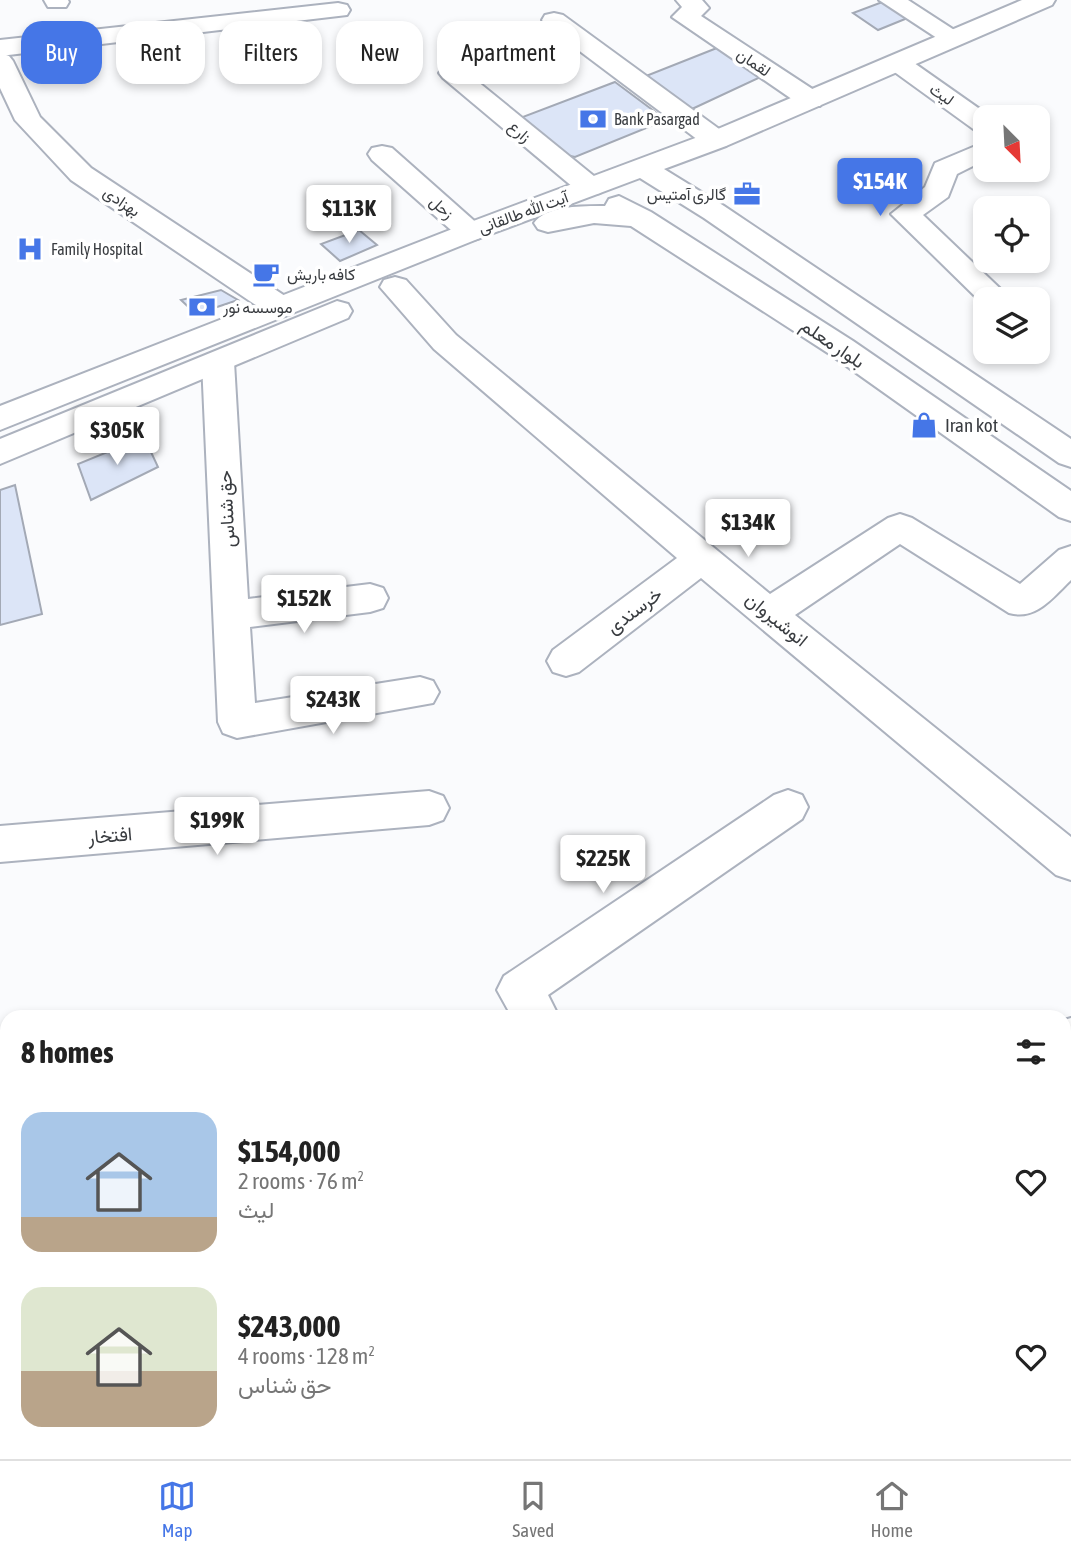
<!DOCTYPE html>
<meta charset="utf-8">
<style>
:root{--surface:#fff;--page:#f2f2f2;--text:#222;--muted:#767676;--line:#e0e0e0;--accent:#4576e7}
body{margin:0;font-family:"Asap Condensed",Vazirmatn,sans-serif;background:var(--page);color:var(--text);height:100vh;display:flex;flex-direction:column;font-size:26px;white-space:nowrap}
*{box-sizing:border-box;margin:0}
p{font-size:23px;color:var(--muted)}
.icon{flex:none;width:38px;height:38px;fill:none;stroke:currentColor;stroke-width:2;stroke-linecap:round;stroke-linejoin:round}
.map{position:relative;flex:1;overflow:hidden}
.details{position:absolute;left:0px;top:1010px;width:1071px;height:450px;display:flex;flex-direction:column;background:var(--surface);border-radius:21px 21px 0 0;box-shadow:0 4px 10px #0003}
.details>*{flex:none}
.hud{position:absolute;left:21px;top:21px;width:700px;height:63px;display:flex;gap:14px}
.needle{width:46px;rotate:156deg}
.fabs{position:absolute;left:973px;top:105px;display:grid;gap:14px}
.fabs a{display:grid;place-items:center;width:77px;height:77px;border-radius:14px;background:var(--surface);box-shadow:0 4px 10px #0003;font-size:35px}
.price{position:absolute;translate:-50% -60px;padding:0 16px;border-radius:7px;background:#fff;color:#222;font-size:23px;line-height:46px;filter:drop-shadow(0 2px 4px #0008)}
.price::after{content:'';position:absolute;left:50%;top:42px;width:21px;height:16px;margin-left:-10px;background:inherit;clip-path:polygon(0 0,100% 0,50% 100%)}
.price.selected{background:var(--accent);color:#fff}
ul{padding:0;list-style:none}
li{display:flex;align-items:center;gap:21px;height:175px;padding:0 21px}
li span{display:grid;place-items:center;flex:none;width:196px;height:140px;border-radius:21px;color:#555}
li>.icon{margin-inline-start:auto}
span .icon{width:84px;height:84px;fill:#fffc;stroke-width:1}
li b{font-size:30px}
h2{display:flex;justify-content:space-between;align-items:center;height:84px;padding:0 21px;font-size:30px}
.chip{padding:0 24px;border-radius:21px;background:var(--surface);box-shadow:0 4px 10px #0003;font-size:24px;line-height:63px}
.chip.selected{background:var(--accent);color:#fff}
.tabs{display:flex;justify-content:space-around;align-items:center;height:98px;border-top:2px solid var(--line);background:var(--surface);font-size:19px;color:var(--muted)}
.tabs a{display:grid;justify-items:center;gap:4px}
.tabs .selected{color:var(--accent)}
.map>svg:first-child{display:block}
</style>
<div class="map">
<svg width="1071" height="1459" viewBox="0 0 1071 1459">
<rect width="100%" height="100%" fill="#fafbfd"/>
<!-- building -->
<g fill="#dce5f7" stroke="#a3a9b5" stroke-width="2">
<path d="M885,1L910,17L878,30L853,13Z"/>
<path d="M727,44L765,75L692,109L646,76Z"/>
<path d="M615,82L666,120L575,157L557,153L520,118Z"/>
<path d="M359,230L377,245L340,261L321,244Z"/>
<path d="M221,290L238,300L196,314L181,300Z"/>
<path d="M144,437L158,467L91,500L78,464Z"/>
<path d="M15,485L42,614L0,625V490Z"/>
</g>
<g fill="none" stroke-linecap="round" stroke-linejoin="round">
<!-- street casing -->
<g stroke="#acb2be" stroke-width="4">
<g id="street">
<path d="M44,0H68L69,2L66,7H48Z"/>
<path d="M676,0H702L709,8L701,16L820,94L824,100L820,106H802L672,17L682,7Z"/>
<path d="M879,0H908L965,37L961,42H943Z"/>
<path d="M338,3L347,5L350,10L347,15L0,56V40Z"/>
<path d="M554,13L563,15L726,134L730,140L726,146H706L545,25L542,20L545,15Z"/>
<path d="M898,55L907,58L991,117H985V133L976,131L889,68L885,63L889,58Z"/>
<path d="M452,65L461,68L600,181L604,187L600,193L590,195L580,193L443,78L439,73L443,68Z"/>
<path d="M985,142V160L957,174L948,197L923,215L1011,299H985V306L891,214L925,187L935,163Z"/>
<path d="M382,146L392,148L480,226L484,232L480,238L470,241L460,238L372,160L368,154L372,148Z"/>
<path d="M395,277L406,280L456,335L770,594L888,518L900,514L912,518L1020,584L1059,550L1071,546V580C1053,597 1036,621 1009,613L900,544L795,615L1071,837V880L1056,875L701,578L579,672L566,676L553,672L547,661L553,650L677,558L434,349L380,287L384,280Z"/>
<path d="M218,351L229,355L234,362L248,599L370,584L383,588L388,598L383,608L370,612L250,627L255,703L420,677L433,681L439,692L433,703L237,738L223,733L218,722L202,362L207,355Z"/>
<path d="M788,790L802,795L808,807L802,819L548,995L559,1017H512L497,990L504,976L774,795Z"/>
<path d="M429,791L443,796L449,808L443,820L429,825L0,862V826Z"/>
<path d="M1071,1018V1063L1064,1065V1020Z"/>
<rect x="0" y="1352" width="7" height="52"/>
<path d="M148,1452H200L199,1459H147Z"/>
<path d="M374,1452H426L428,1459H376Z"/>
<path d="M776,1452H829L831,1459H779Z"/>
</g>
</g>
<!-- secondary casing -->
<g stroke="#acb2be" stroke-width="4">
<path id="secondary" d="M0,53L9,56L13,61L40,117L91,168L291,300L295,307L291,314L280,317L269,314L71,180L15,120L0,88Z"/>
</g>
<!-- primary casing -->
<g stroke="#acb2be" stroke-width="4">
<g id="primary">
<path d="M1022,0H1055L1052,5L726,146L664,169L724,206L1071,439V467L1059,463L704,218L640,178L480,238L0,430V406L460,226L706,134Z"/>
<path d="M619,196L651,212L853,341L1071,491V521L1059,517L831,355L631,226L594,223L548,232L538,229L534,223C546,205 586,206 605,206L609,199Z"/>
<path d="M337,301L348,304L352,311L348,318L0,464V439Z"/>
</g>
</g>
<!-- street -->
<use href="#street" fill="#fff" fill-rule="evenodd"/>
<!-- secondary -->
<use href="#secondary" fill="#fff" fill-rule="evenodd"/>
<!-- primary -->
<use href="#primary" fill="#fff" fill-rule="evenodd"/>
</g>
<!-- icons -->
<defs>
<g id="bank-bare" transform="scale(2.1)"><path d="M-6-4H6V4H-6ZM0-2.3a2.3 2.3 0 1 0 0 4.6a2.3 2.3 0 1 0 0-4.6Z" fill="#4576e7" stroke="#fff" stroke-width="2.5" paint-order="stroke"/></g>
<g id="office-bare" transform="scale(2.1)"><path d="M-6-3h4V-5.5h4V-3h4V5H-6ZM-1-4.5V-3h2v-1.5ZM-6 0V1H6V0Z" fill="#4576e7" stroke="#fff" stroke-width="2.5" paint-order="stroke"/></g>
<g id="hospital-bare" transform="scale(2.1)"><path d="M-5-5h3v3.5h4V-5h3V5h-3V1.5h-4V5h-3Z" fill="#4576e7" stroke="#fff" stroke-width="2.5" paint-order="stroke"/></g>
<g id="cafe-bare" transform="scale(2.1)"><path d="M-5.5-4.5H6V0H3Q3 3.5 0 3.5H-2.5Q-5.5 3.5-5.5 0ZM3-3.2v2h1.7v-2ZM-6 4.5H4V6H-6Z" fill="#4576e7" stroke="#fff" stroke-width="2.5" paint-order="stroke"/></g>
<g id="shop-bare" transform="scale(2.1)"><path d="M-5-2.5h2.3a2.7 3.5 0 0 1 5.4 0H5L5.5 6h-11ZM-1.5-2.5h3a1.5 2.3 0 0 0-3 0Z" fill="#4576e7" stroke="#fff" stroke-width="2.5" paint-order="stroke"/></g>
</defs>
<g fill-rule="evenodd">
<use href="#bank-bare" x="593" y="119"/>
<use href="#office-bare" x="747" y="194"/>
<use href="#hospital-bare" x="30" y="249"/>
<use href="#cafe-bare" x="266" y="274"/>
<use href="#bank-bare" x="202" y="307"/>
<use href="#shop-bare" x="924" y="425"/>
</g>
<g text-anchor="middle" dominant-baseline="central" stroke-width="7" stroke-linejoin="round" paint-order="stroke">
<!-- far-street labels -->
<g font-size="16" fill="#393c40" stroke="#fff">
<text transform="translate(754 62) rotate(34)">لقمان</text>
<text transform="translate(942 94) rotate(35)">لیث</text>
<text transform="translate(520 131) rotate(41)">زارع</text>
<text transform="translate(122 201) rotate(34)">بهزادی</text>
<text transform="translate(442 207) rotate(42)">زحل</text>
<text transform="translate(523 212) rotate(-20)">آیت الله طالقانی</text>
</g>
<!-- far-poi labels -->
<g font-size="16" fill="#393c40" stroke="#fff" text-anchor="start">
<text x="614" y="119">Bank Pasargad</text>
<text x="726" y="194" text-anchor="end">گالری آمتیس</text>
<text x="51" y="249">Family Hospital</text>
<text x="287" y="274">کافه باریش</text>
<text x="223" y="307">موسسه نور</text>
</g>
<!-- street labels -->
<g font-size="19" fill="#393c40" stroke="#fff">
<text transform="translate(833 343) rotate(34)">بلوار معلم</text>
<text transform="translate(226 509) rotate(-93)">حق شناس</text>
<text transform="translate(634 610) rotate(-37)">خرسندی</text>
<text transform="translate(777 619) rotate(39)">انوشیروان</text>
<text transform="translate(110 835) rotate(-5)">افتخار</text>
</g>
<!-- poi labels -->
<g font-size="19" fill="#393c40" stroke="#fff" text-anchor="start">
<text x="945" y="425">Iran kot</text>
</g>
</g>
</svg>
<div class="fabs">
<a><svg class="needle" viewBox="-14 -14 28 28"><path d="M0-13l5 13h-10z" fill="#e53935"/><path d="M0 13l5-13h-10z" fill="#767676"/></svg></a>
<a><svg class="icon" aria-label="locate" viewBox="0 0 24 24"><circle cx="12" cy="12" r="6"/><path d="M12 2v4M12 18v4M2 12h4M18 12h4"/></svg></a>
<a><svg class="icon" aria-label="layers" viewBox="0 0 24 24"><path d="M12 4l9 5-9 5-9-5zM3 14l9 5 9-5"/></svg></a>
</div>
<b class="price selected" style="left:880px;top:218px">$154K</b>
<b class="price" style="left:349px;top:245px">$113K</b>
<b class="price" style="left:117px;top:467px">$305K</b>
<b class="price" style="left:748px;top:559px">$134K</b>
<b class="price" style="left:304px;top:635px">$152K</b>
<b class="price" style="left:333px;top:736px">$243K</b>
<b class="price" style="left:217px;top:857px">$199K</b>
<b class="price" style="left:603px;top:895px">$225K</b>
<div class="hud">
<a class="chip selected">Buy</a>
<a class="chip">Rent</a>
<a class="chip">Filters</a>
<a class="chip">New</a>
<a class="chip">Apartment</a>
</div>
<section class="details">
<h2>8 homes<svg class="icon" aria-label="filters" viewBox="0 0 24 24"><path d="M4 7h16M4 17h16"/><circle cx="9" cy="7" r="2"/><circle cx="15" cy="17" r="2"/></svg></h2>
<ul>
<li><span style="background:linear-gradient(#a9c7e8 75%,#b9a48a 0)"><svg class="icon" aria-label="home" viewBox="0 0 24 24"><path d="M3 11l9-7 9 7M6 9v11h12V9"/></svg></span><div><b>$154,000</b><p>2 rooms · 76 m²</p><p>لیث</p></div><svg class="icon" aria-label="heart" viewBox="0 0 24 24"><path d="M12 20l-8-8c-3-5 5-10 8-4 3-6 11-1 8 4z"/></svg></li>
<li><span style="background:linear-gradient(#dfe7d0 60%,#b9a48a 0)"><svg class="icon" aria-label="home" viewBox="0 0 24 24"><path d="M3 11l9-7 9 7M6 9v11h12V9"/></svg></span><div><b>$243,000</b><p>4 rooms · 128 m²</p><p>حق شناس</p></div><svg class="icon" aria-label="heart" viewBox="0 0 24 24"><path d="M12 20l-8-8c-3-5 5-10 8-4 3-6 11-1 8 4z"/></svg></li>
</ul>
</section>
</div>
<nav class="tabs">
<a class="selected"><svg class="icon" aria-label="map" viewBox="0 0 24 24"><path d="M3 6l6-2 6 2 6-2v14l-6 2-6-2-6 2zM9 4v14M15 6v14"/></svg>Map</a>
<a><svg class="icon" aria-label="saved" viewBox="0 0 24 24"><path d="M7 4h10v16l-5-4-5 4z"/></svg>Saved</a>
<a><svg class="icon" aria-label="home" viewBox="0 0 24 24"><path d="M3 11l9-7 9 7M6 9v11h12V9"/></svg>Home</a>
</nav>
